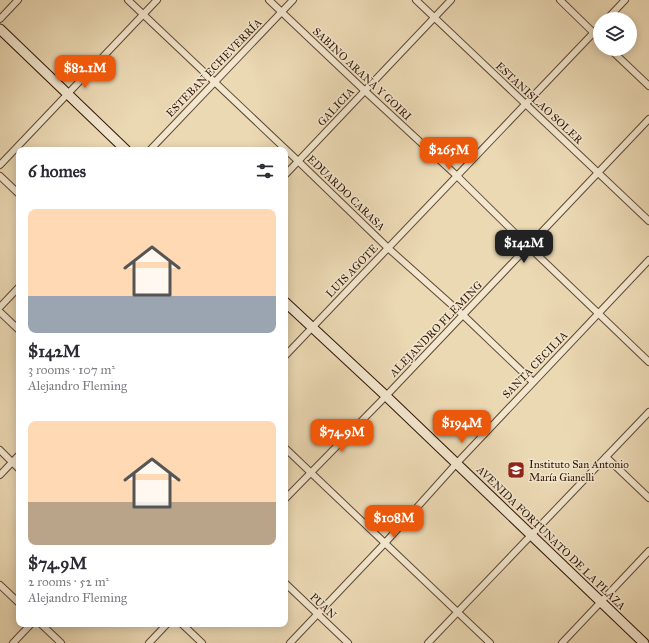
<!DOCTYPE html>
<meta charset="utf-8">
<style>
:root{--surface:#fff;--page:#f2f2f3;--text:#2b2b33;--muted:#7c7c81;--accent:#ea580c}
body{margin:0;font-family:"IM FELL Great Primer",serif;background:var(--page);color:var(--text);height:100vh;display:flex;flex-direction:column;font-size:15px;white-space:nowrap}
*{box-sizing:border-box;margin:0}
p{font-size:13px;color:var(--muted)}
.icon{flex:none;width:22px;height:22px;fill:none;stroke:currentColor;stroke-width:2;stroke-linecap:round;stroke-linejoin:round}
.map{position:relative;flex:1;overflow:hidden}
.details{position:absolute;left:16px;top:147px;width:272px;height:480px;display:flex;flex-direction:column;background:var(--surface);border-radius:8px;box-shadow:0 2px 10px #0003}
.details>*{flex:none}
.tools{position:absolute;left:593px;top:12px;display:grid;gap:8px}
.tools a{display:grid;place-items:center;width:44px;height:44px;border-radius:50%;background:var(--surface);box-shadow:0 2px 10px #0003;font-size:20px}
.price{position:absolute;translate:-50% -34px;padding:0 9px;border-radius:8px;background:var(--accent);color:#fff;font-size:13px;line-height:26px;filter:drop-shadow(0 1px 2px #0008)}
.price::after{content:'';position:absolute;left:50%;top:24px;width:12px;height:9px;margin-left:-6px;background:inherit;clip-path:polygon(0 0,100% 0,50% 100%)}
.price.on{background:#222;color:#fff}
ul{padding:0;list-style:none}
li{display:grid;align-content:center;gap:8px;height:212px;padding:0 12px}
li span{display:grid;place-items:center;height:124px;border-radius:8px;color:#555}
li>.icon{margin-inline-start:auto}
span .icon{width:72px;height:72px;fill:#fffc;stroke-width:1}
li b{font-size:17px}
h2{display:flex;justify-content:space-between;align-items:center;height:48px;padding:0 12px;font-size:17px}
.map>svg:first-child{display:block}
</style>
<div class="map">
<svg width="649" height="643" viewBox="0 0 649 643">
<rect width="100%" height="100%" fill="#ebd9b4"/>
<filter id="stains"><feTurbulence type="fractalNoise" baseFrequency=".005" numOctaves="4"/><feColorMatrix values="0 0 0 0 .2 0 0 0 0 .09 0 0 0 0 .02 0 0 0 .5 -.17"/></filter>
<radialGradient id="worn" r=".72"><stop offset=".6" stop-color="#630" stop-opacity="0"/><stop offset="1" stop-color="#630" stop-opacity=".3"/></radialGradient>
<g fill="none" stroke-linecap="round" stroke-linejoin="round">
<!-- minor casing -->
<g stroke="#5f4631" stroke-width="8">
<g id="minor">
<path d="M128,0L298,161L388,248L463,315L533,382"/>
<path d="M269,0L365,91L457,176L528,246L649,362"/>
<path d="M416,0L649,221"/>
<path d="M560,0L600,39"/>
<path d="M0,19L18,0"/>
<path d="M607,19L625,0"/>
<path d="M610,49L649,86"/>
<path d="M150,150L293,0"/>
<path d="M0,165L157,0"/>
<path d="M285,175L451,0"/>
<path d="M0,176L19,194"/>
<path d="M0,307L19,287"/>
<path d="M0,312L19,330"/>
<path d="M285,356L600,26"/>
<path d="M285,448L490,643"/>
<path d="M0,450L19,469"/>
<path d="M606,457L649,498"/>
<path d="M0,475L19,455"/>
<path d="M285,499L386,396L649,119"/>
<path d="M285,583L348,643"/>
<path d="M0,585L19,603"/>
<path d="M41,624L61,643"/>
<path d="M182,624L202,643"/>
<path d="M13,643L31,624"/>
<path d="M149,643L167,624"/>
<path d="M290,643L385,543L456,464L649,260"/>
<path d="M428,643L649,412"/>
<path d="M562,643L649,551"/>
</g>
</g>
<!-- secondary casing -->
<g stroke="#301505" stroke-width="11">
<g id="secondary">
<path d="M0,29L126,150"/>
<path d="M285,302L386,396L644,643"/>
</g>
</g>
<!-- minor -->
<use href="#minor" stroke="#f2e6ce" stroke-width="6"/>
<!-- secondary -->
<use href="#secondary" stroke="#f2e6ce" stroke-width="9"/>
</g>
<!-- icons -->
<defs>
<g id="school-square" transform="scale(0.9)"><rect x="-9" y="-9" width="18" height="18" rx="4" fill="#8f2418" stroke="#f2e6ce"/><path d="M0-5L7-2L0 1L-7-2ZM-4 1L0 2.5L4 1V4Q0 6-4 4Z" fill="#fff"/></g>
</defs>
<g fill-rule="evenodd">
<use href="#school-square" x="516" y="470"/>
</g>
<g text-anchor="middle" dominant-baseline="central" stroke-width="3" stroke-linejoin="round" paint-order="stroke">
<!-- street labels -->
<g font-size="11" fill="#301505" stroke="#f2e6ce">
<text transform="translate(214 68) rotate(-46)">ESTEBAN ECHEVERRÍA</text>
<text transform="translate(362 74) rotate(43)">SABINO ARANA Y GOIRI</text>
<text transform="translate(539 103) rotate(43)">ESTANISLAO SOLER</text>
<text transform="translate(336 107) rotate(-47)">GALICIA</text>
<text transform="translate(346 193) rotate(44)">EDUARDO CARASA</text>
<text transform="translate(352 271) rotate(-46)">LUIS AGOTE</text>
<text transform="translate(436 329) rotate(-46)">ALEJANDRO FLEMING</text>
<text transform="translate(535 365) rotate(-46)">SANTA CECILIA</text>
<text transform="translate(551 538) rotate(44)">AVENIDA FORTUNATO DE LA PLAZA</text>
<text transform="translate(323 606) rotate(44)">PUAN</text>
</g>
<!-- poi labels -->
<g font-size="11" fill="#301505" stroke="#f2e6ce" text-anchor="start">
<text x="529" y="464">Instituto San Antonio<tspan x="529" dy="13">María Gianelli</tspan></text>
</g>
</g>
<rect width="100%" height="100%" filter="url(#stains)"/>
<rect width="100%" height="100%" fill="url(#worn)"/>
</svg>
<div class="tools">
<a><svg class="icon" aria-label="layers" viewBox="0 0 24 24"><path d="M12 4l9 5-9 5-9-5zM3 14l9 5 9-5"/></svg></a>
</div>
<b class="price" style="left:85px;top:89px">$82.1M</b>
<b class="price" style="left:449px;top:171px">$265M</b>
<b class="price on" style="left:524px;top:264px">$142M</b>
<b class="price" style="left:462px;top:444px">$194M</b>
<b class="price" style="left:342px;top:453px">$74.9M</b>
<b class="price" style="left:394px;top:539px">$108M</b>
<section class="details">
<h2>6 homes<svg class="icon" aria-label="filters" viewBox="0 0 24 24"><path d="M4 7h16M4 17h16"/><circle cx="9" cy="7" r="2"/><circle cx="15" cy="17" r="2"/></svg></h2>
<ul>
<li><span style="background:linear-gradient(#ffd9b3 70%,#9aa5b1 0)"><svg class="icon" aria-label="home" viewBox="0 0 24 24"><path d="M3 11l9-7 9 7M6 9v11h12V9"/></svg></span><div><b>$142M</b><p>3 rooms · 107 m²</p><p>Alejandro Fleming</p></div></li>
<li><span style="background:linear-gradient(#ffd9b3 65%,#b9a48a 0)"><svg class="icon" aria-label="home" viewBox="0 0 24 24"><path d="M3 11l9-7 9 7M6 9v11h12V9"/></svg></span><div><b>$74.9M</b><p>2 rooms · 52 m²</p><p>Alejandro Fleming</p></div></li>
</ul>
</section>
</div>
